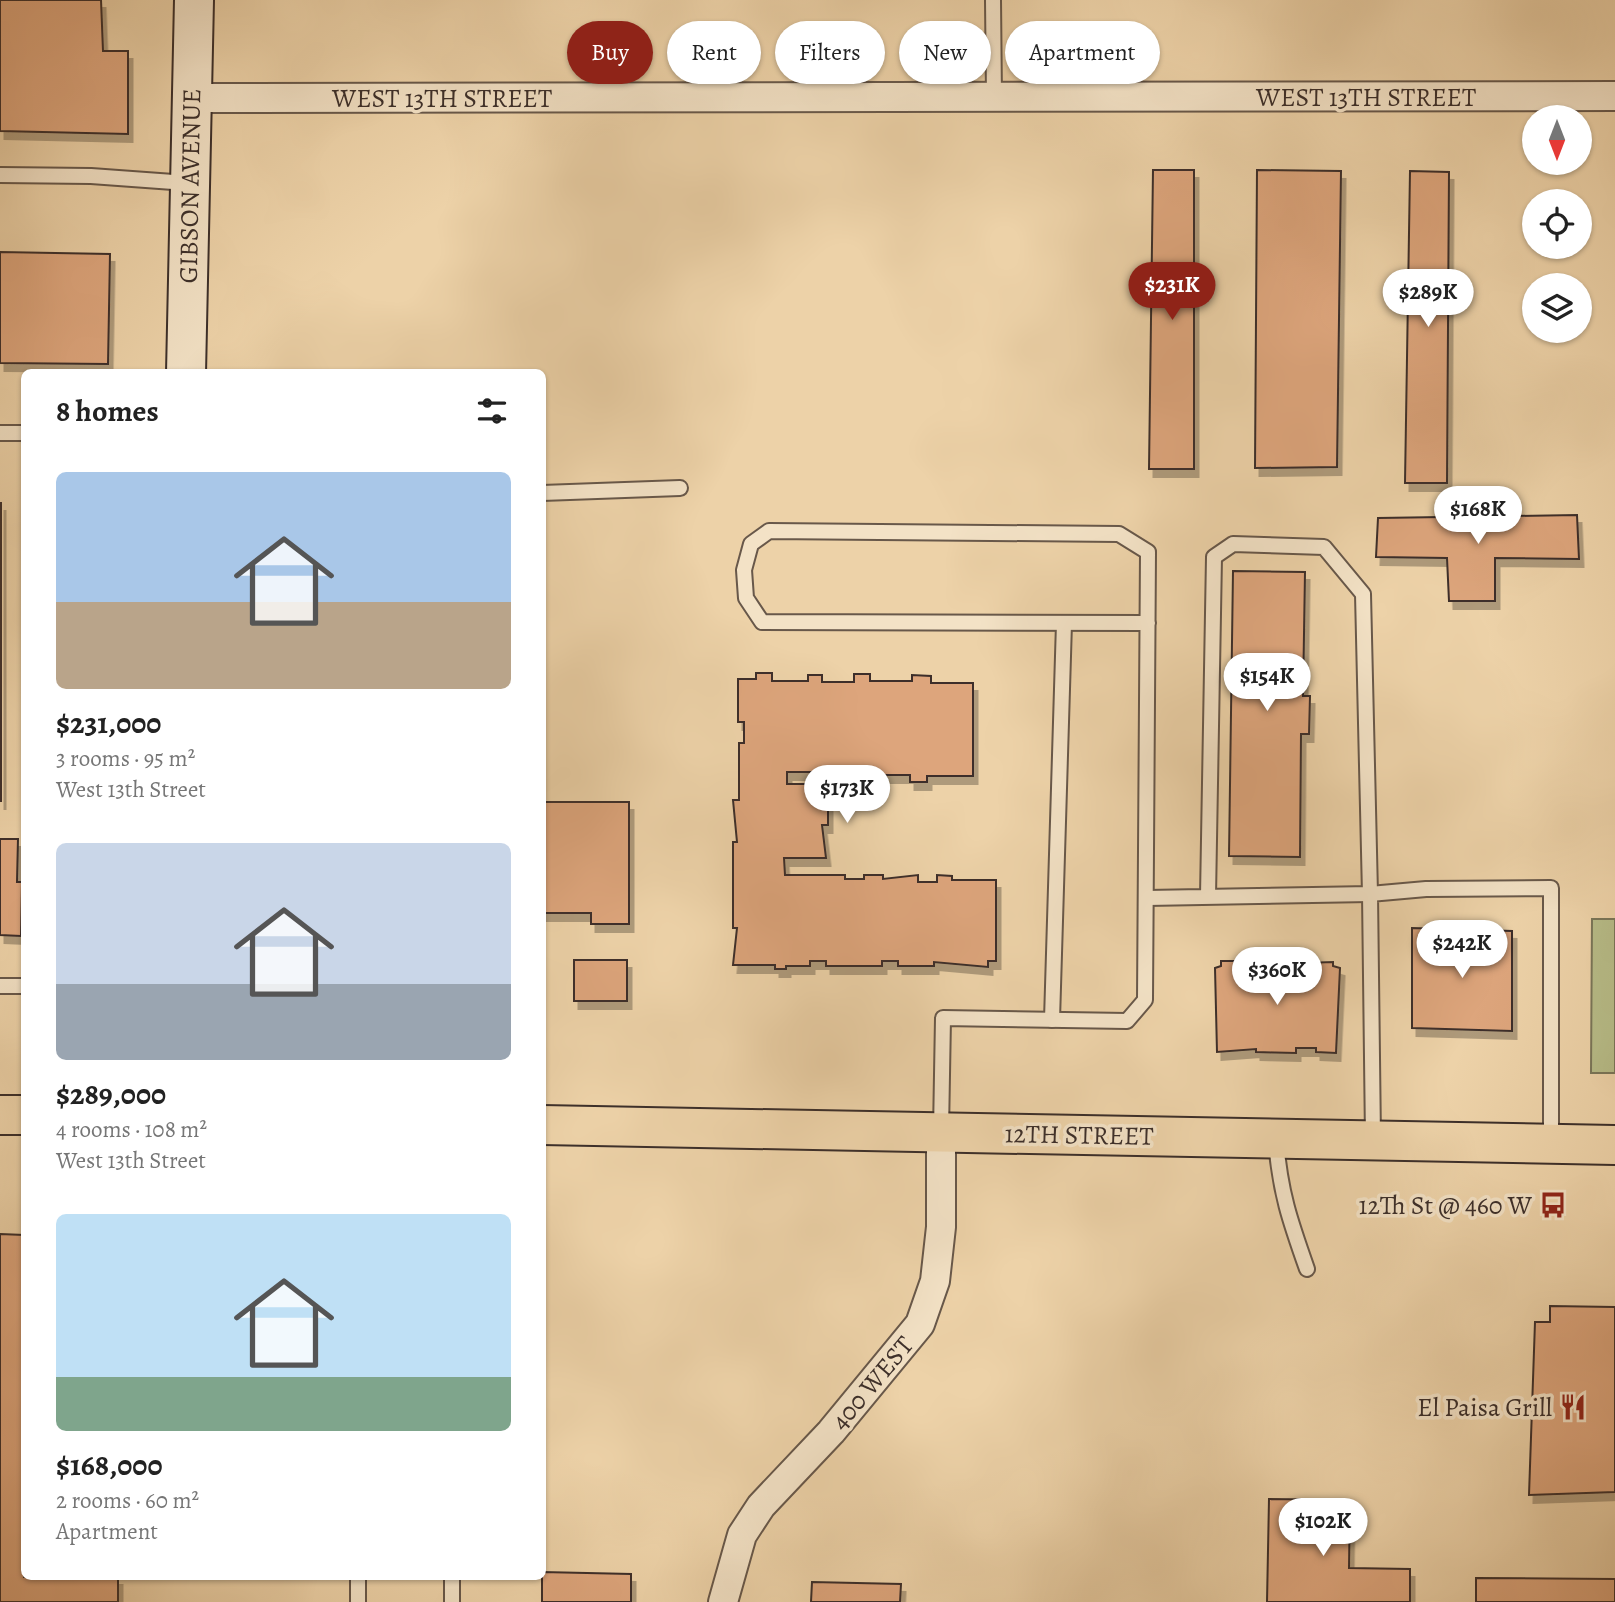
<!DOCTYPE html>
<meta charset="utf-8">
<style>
:root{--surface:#fff;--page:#f6f6f6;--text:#222;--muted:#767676;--accent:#8f2418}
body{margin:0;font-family:Alegreya,serif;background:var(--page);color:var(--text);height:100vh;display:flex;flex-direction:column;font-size:26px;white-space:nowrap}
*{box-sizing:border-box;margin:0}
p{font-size:23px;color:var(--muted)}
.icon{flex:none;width:38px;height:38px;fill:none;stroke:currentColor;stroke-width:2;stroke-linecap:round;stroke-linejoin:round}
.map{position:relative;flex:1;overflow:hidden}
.drawer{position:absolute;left:21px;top:369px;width:525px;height:1211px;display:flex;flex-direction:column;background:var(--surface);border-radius:10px;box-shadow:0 2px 5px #0004}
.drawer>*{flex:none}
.hud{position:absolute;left:567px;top:21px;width:665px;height:63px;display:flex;gap:14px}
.needle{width:46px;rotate:180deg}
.tools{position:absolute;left:1522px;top:105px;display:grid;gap:14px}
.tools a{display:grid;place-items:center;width:70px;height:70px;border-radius:50%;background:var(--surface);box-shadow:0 2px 5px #0004;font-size:35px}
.price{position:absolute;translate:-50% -60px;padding:0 16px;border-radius:24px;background:#fff;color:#222;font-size:23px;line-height:46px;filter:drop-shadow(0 2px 4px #0008)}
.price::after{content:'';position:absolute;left:50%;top:42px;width:21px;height:16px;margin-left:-10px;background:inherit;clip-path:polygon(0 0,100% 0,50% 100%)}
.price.selected{background:var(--accent);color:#fff}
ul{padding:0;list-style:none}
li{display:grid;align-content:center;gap:14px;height:371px;padding:0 35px}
li span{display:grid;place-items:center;height:217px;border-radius:10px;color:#555}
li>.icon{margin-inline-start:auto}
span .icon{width:126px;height:126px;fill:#fffc;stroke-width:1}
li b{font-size:30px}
h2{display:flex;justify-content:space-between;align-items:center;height:84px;padding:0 35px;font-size:30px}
.pill{padding:0 24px;border-radius:32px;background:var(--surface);box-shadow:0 2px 5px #0004;font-size:24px;line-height:63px}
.pill.selected{background:var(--accent);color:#fff}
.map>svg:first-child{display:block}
</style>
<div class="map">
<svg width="1615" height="1602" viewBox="0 0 1615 1602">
<defs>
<filter id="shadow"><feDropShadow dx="4.5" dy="8" stdDeviation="0" flood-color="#0004"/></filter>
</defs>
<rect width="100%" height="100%" fill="#edd2a8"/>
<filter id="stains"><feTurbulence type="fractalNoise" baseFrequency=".00286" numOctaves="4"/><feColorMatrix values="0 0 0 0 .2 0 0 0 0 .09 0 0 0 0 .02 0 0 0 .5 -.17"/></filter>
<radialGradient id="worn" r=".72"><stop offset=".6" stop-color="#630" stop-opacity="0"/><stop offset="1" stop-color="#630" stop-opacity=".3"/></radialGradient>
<!-- green -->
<path fill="#b7bc88" stroke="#7a7659" stroke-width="2" d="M1592,919H1615V1073H1591Z"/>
<!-- building -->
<g fill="#dda57c" stroke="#3c2f2a" stroke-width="2" filter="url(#shadow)">
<path d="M0,0H101L103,51H128V134L0,131Z"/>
<path d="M1153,170H1194V469H1149Z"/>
<path d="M1257,170L1341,171L1337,467L1255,468Z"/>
<path d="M1410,171L1449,172L1447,483H1405Z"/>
<path d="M0,252L110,254L108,364L0,363Z"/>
<rect x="0" y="503" width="1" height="298"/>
<path d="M1577,515L1579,559L1495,558V601H1449L1447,558L1376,557L1378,518Z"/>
<path d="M1233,571L1305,572L1303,696H1310L1309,734H1301L1300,857L1229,856Z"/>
<path d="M756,673H772V681H808V675H822V682H854V674H870V681H912V675L931,676V683H973V776H927V782H910V775H873V780H852V772H787V784H828V825H822L826,858H784L785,875H845V879H864V875H883V879L918,875V882H937V875L952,876V880H996V961H988V967L934,962V966H898V961H882V966H826V961H810V966H786V969H775V965H733L737,928H733V842H737L733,800H739V743H744V722H738V679H756Z"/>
<path d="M542,802H629V924H591V913H542Z"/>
<path d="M0,839H18L17,882H22L21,936L0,935Z"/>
<path d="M1412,928L1512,931V1031L1412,1028Z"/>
<rect x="574" y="960" width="53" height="41"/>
<path d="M1221,961H1244V965L1333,962V966L1340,968L1336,1053L1316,1052V1048H1296V1053L1256,1052V1049L1217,1052L1215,968L1221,966Z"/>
<path d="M0,1234L24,1235V1577H118V1602H0Z"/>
<path d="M1550,1306L1615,1307V1492L1529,1495L1535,1322H1550Z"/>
<path d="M1269,1499L1350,1500L1349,1568L1410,1569V1602H1267Z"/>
<path d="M542,1572L631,1574V1602H542Z"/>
<path d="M1476,1578L1615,1579V1602H1476Z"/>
<path d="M812,1582L901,1584L900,1602H811Z"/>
</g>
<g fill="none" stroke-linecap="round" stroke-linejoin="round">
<!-- lane casing -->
<g stroke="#68584a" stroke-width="18">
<g id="lane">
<path d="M993,0L994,97"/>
<path d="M0,175L91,176L187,183"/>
<path d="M0,433H24"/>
<path d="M542,493L680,488"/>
<path d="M1147,898L1370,894L1363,594L1324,547L1233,544L1214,557L1208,896"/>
<path d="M0,986H24"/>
<path d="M1052,1020L1064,623"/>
<path d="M941,1131L943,1018L1127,1021L1145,1000L1148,552L1119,534L769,531L751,544L744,570L746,598L762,622L1148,623"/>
<path d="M1373,1139L1370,894L1426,889L1551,888V1143"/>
<path d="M1276,1141C1280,1192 1290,1221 1307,1269"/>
<path d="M358,1602V1577"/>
<path d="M452,1602V1577"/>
</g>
</g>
<!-- street casing -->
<g stroke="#68584a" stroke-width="32">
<g id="street">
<path d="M192,98L1615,96"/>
<path d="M723,1602L742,1535L761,1506L831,1432L920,1324L935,1281L941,1227V1132"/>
</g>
</g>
<!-- secondary casing -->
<g stroke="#3c2f2a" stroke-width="42">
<path id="secondary" d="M186,373L194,0"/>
</g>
<!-- primary casing -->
<g stroke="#3c2f2a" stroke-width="42">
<g id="primary">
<path d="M0,1115H24"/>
<path d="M542,1125L1615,1145"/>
</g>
</g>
<!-- lane -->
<use href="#lane" stroke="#f3e2c6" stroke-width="14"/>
<!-- street -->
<use href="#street" stroke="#f3e2c6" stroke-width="28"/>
<!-- secondary -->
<use href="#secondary" stroke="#f3e2c6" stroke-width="38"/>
<!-- primary -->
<use href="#primary" stroke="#edd2a8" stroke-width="38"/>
</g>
<!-- icons -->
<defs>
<g id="bus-bare" transform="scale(2.1)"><path d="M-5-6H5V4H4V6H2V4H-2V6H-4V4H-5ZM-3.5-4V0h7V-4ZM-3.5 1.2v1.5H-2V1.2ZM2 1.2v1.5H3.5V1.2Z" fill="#8f2418" stroke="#f3e2c6" stroke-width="2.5" paint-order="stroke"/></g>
<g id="restaurant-bare" transform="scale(2.1)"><path d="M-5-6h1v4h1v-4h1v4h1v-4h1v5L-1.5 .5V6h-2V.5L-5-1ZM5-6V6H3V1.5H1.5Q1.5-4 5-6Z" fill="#8f2418" stroke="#f3e2c6" stroke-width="2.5" paint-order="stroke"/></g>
</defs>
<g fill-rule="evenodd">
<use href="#bus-bare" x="1553" y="1205"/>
<use href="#restaurant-bare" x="1573" y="1407"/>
</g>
<g text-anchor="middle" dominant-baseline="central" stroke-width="7" stroke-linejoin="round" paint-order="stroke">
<!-- street labels -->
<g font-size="26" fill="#3c2f2a" stroke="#f3e2c6">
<text x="1366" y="97">WEST 13TH STREET</text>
<text x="442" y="98">WEST 13TH STREET</text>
<text transform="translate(190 186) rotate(-89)">GIBSON AVENUE</text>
<text transform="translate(1079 1135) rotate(1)">12TH STREET</text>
<text transform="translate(872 1383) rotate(-50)">400 WEST</text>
</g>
<!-- poi labels -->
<g font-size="26" fill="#3c2f2a" stroke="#f3e2c6" text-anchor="end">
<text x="1532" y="1205">12Th St @ 460 W</text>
<text x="1552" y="1407">El Paisa Grill</text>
</g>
</g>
<rect width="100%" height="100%" filter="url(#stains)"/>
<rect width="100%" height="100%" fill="url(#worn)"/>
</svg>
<div class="tools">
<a><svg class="needle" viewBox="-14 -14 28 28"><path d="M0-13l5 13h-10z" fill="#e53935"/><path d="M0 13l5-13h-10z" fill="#767676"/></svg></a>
<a><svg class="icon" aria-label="locate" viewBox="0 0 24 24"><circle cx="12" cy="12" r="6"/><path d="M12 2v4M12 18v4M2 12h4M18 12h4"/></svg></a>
<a><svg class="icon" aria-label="layers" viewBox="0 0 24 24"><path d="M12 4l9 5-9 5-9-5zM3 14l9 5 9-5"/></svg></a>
</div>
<b class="price selected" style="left:1172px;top:322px">$231K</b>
<b class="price" style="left:1428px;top:329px">$289K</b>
<b class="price" style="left:1478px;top:546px">$168K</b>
<b class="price" style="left:1267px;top:713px">$154K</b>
<b class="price" style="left:847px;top:825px">$173K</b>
<b class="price" style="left:1462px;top:980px">$242K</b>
<b class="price" style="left:1277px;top:1007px">$360K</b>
<b class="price" style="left:1323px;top:1558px">$102K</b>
<div class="hud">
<a class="pill selected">Buy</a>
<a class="pill">Rent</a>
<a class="pill">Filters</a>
<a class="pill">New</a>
<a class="pill">Apartment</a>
</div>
<section class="drawer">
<h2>8 homes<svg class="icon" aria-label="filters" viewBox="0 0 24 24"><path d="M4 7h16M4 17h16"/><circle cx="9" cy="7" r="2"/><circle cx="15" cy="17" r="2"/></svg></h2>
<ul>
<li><span style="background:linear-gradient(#a9c7e8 60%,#b9a48a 0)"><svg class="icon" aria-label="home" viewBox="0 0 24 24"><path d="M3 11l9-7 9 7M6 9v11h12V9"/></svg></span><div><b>$231,000</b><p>3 rooms · 95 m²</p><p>West 13th Street</p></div></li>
<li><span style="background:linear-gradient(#c9d6e8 65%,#9aa5b1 0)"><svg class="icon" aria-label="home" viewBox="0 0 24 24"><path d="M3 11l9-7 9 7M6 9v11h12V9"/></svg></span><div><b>$289,000</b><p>4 rooms · 108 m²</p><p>West 13th Street</p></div></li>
<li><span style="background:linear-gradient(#bfe0f5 75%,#7fa58c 0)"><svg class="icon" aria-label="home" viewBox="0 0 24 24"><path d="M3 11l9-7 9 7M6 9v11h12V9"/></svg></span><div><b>$168,000</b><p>2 rooms · 60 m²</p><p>Apartment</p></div></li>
</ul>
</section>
</div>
